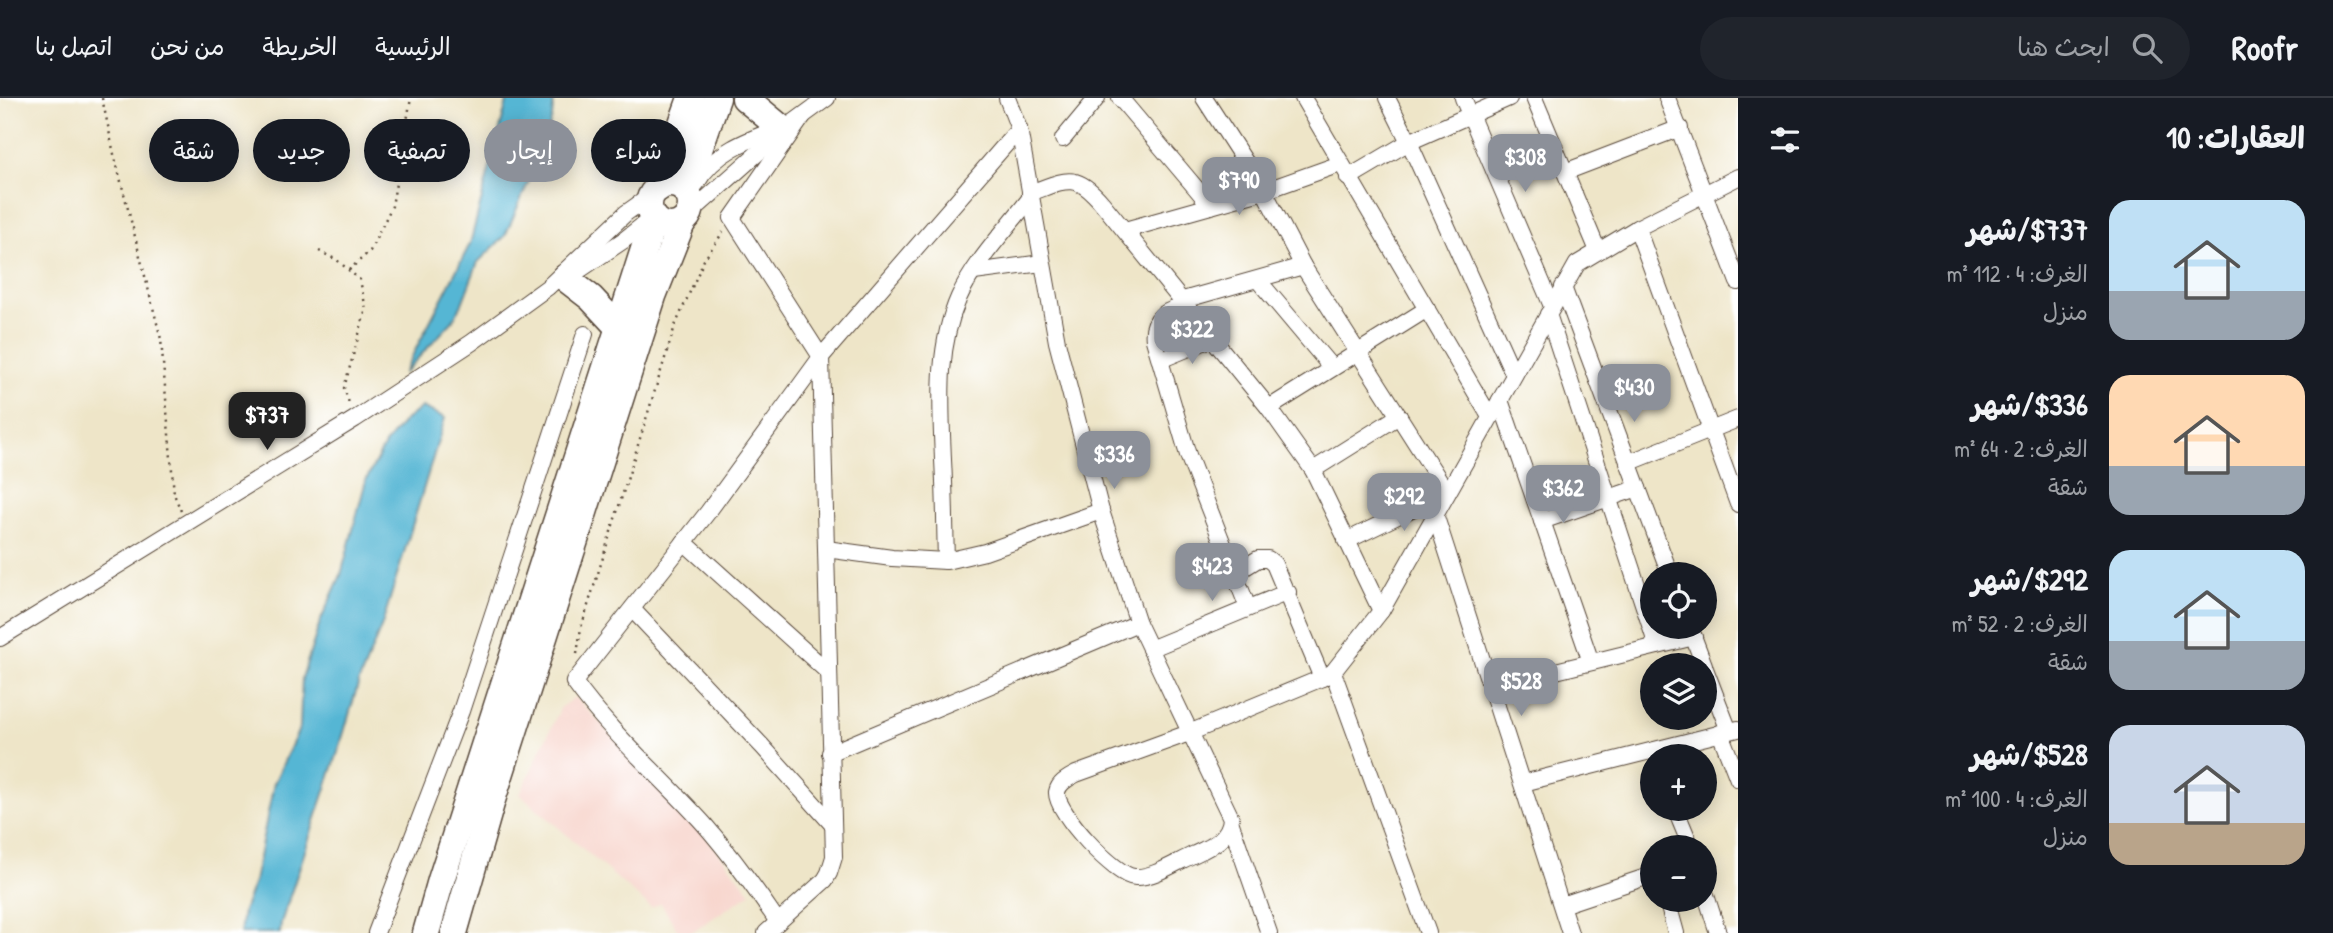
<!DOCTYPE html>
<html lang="ar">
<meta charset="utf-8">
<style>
:root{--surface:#171b24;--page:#20242c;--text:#f1f3f6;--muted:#9ea1a6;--line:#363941;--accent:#8c9099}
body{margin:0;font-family:"Patrick Hand","Playpen Sans Arabic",sans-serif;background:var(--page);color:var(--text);direction:rtl;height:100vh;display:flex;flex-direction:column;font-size:26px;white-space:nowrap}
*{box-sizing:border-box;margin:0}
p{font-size:23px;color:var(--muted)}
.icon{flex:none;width:38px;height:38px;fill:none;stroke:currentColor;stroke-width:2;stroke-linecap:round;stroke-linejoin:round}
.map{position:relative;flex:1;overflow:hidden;direction:ltr}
.panel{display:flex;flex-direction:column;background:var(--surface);width:595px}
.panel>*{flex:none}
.guide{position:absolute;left:21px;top:21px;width:665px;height:63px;direction:rtl;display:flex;gap:14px}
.fabs{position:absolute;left:1640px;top:464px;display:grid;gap:14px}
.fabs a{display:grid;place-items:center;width:77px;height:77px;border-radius:50%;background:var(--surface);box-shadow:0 4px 18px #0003;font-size:35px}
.price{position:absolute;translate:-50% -60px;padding:0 16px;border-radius:14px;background:var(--accent);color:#fff;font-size:23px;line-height:46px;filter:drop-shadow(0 2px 4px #0008)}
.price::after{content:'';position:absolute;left:50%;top:42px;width:21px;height:16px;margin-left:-10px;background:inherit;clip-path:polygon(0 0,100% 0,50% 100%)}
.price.current{background:#222;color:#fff}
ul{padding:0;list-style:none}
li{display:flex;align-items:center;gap:21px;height:175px;padding:0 28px}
li span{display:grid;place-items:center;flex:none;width:196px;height:140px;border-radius:21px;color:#555}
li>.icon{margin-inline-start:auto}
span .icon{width:84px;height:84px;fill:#fffc;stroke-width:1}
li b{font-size:30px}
h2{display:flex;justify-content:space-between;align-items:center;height:84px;padding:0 28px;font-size:30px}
.chip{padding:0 24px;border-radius:32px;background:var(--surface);box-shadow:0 4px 18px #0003;font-size:24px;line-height:63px}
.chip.current{background:var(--accent);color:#fff}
header{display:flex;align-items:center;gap:42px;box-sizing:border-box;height:98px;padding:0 35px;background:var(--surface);border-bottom:2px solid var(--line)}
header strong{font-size:33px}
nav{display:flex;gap:38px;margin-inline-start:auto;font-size:24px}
.search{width:490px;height:63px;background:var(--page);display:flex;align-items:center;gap:18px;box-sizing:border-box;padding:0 24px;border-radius:38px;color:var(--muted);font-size:26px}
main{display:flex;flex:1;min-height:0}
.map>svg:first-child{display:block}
</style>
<header>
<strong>Roofr</strong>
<div class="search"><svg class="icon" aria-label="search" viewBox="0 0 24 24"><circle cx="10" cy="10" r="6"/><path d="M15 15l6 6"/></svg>ابحث هنا</div>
<nav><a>الرئيسية</a><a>الخريطة</a><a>من نحن</a><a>اتصل بنا</a></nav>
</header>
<main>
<section class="panel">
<h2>العقارات: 10<svg class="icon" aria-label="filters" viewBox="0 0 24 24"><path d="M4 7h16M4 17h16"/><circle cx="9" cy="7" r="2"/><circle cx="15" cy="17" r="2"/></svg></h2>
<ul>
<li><span style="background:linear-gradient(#bfe0f5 65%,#9aa5b1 0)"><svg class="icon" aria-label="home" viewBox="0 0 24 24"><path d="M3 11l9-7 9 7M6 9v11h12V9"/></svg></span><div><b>$737/شهر</b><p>الغرف: 4 · 112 m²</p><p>منزل</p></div></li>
<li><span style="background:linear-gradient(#ffd9b3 65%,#9aa5b1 0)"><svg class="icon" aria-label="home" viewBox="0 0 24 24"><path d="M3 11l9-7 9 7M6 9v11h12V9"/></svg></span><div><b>$336/شهر</b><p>الغرف: 2 · 64 m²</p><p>شقة</p></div></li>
<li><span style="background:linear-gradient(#bfe0f5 65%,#9aa5b1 0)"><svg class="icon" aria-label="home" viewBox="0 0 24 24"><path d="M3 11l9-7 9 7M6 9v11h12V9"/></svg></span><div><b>$292/شهر</b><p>الغرف: 2 · 52 m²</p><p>شقة</p></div></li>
<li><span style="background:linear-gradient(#c9d6e8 70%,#b9a48a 0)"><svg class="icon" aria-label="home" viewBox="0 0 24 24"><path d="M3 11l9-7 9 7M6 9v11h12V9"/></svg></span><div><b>$528/شهر</b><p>الغرف: 4 · 100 m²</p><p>منزل</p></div></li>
</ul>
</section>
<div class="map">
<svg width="1738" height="835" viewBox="0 0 1738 835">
<rect width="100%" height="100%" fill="#fff"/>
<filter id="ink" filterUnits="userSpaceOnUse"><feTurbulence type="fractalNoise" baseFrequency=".0143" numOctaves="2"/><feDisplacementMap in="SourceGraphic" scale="14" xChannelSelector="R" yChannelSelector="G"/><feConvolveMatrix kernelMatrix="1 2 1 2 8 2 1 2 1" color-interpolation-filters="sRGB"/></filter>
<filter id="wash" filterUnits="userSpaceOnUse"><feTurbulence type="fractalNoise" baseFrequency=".00686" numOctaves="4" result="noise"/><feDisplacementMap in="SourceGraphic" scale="28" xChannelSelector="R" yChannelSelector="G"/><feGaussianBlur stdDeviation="1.57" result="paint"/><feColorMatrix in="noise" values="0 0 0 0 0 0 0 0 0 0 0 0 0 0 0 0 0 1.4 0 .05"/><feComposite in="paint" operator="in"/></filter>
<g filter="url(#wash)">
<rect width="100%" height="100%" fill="#eee5c8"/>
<!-- built -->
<path fill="#f7d1c8" d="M575,599L684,711L751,795L690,835H679L661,805L651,810L520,696L561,609Z"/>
<!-- water -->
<g fill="#55b6d4" stroke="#487079" stroke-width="2">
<path d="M508,0H554L552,19L542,53L505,138L478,164L461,208L452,224L403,276L470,146Z"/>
<path d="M422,309L445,320L382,527L359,583L339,651L281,825L280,835H240L243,813L254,784L274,685L300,629L302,580L320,524L341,477L366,382L386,345L404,323Z"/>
</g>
</g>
<g filter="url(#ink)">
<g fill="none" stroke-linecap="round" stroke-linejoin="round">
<!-- street casing -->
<g stroke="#564638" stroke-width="18">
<g id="street">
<path d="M1007,0L1019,31L1057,244L1101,413L1138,525L1231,720C1230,740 1212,748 1195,756C1178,763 1154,780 1135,779C1116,779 1055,714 1057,694C1059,684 1069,680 1076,676L1189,635L1322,580L1333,574L1381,513L1577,166L1637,130L1738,79"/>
<path d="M1120,0L1211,108"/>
<path d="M1204,0L1264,93L1303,168L1447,394L1346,443"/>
<path d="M1303,0L1490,319"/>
<path d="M1387,0L1409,44L1514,277"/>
<path d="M1463,0L1552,208"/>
<path d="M1534,0L1598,153"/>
<path d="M1667,0L1738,184"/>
<path d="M1063,41L1097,0"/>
<path d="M1565,74L1680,30"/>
<path d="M1348,80L1409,44L1509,0"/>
<path d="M696,86C714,54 747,42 780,30"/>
<path d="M1030,95C1066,82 1075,73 1102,105L1269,310L1313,372L1381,513"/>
<path d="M689,116L786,30L827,0"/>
<path d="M1637,130L1738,406"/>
<path d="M1125,132L1264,93L1340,66"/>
<path d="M974,174L1042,165"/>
<path d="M572,177L624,142L653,119"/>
<path d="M1258,182L1332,270"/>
<path d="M1563,189L1670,476"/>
<path d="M1183,202L1303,168"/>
<path d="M1188,210C1167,209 1151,220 1154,242L1188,357L1248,510"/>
<path d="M1548,216L1657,548"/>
<path d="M1160,262L1211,241"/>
<path d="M1500,302L1591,564"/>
<path d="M1269,310L1427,211"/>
<path d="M1628,365L1738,321"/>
<path d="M1313,372L1399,318"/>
<path d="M1435,416L1570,835"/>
<path d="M1542,423L1638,390"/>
<path d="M684,444L828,574"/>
<path d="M826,451L892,460L946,463L985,454L1101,413"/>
<path d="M946,463C945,430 945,396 943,362C941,307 936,251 959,199C975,163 1007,131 1031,99"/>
<path d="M1234,476L1258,461H1268L1274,466L1322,580"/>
<path d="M632,511L762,648L832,726"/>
<path d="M1690,530L1704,567"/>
<path d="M0,540L355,321L471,245L548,189L626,115L653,96"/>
<path d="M1150,551L1288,494"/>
<path d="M1704,568L1729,633"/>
<path d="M1333,574L1428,835"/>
<path d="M1491,589L1694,539"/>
<path d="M1720,635L1738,681"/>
<path d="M830,655L1138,525"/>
<path d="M1523,685L1738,631"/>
<path d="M1675,710L1691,749"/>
<path d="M1231,726L1269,835"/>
<path d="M1704,791L1718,835"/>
<path d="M1667,802L1676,835"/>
<path d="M1562,807L1652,777"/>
<path d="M778,824C755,790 731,757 704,726C661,678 611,636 574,584L708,414L821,259L1019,31"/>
<path d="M376,835L461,613L585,236"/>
<path d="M766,835L825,782L829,775L834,759L821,259L732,120L803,18"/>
</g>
</g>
<!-- primary casing -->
<g stroke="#564638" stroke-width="29">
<g id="primary">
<path d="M745,0L781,30"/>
<circle cx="670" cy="107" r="21"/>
<path d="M659,90L691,0"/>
<path d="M685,92L717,0"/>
<path d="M565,180L591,200L619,230"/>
<path d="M426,835L441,782L647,142L656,123"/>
<path d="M454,835L492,702L653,198L682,125"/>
</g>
</g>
<!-- path -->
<g stroke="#564638" stroke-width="2.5" stroke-dasharray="2 5" stroke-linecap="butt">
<path d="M102,0L114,56L161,241L174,396L181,413"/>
<path d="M319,153L337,162L360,182L366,211L344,290L350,308"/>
<path d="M349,172L370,153L392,108L411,0"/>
<path d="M577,556L581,530L675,228L704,162L723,134"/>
</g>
<!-- street -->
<use href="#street" stroke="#fff" stroke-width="16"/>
<!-- primary -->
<use href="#primary" stroke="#fff" stroke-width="26"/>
</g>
</g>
</svg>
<div class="fabs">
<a><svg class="icon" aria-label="locate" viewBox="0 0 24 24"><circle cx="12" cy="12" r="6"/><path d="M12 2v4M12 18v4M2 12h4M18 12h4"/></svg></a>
<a><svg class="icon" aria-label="layers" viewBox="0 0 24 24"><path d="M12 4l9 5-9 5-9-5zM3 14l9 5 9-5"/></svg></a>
<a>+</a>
<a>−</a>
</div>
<b class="price" style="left:1525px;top:96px">$308</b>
<b class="price" style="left:1239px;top:119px">$790</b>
<b class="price" style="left:1192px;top:268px">$322</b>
<b class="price" style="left:1634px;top:326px">$430</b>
<b class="price current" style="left:267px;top:354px">$737</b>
<b class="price" style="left:1114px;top:393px">$336</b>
<b class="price" style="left:1563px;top:427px">$362</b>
<b class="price" style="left:1404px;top:435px">$292</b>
<b class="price" style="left:1212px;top:505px">$423</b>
<b class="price" style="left:1521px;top:620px">$528</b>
<div class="guide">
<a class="chip">شراء</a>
<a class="chip current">إيجار</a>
<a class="chip">تصفية</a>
<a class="chip">جديد</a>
<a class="chip">شقة</a>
</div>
</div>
</main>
